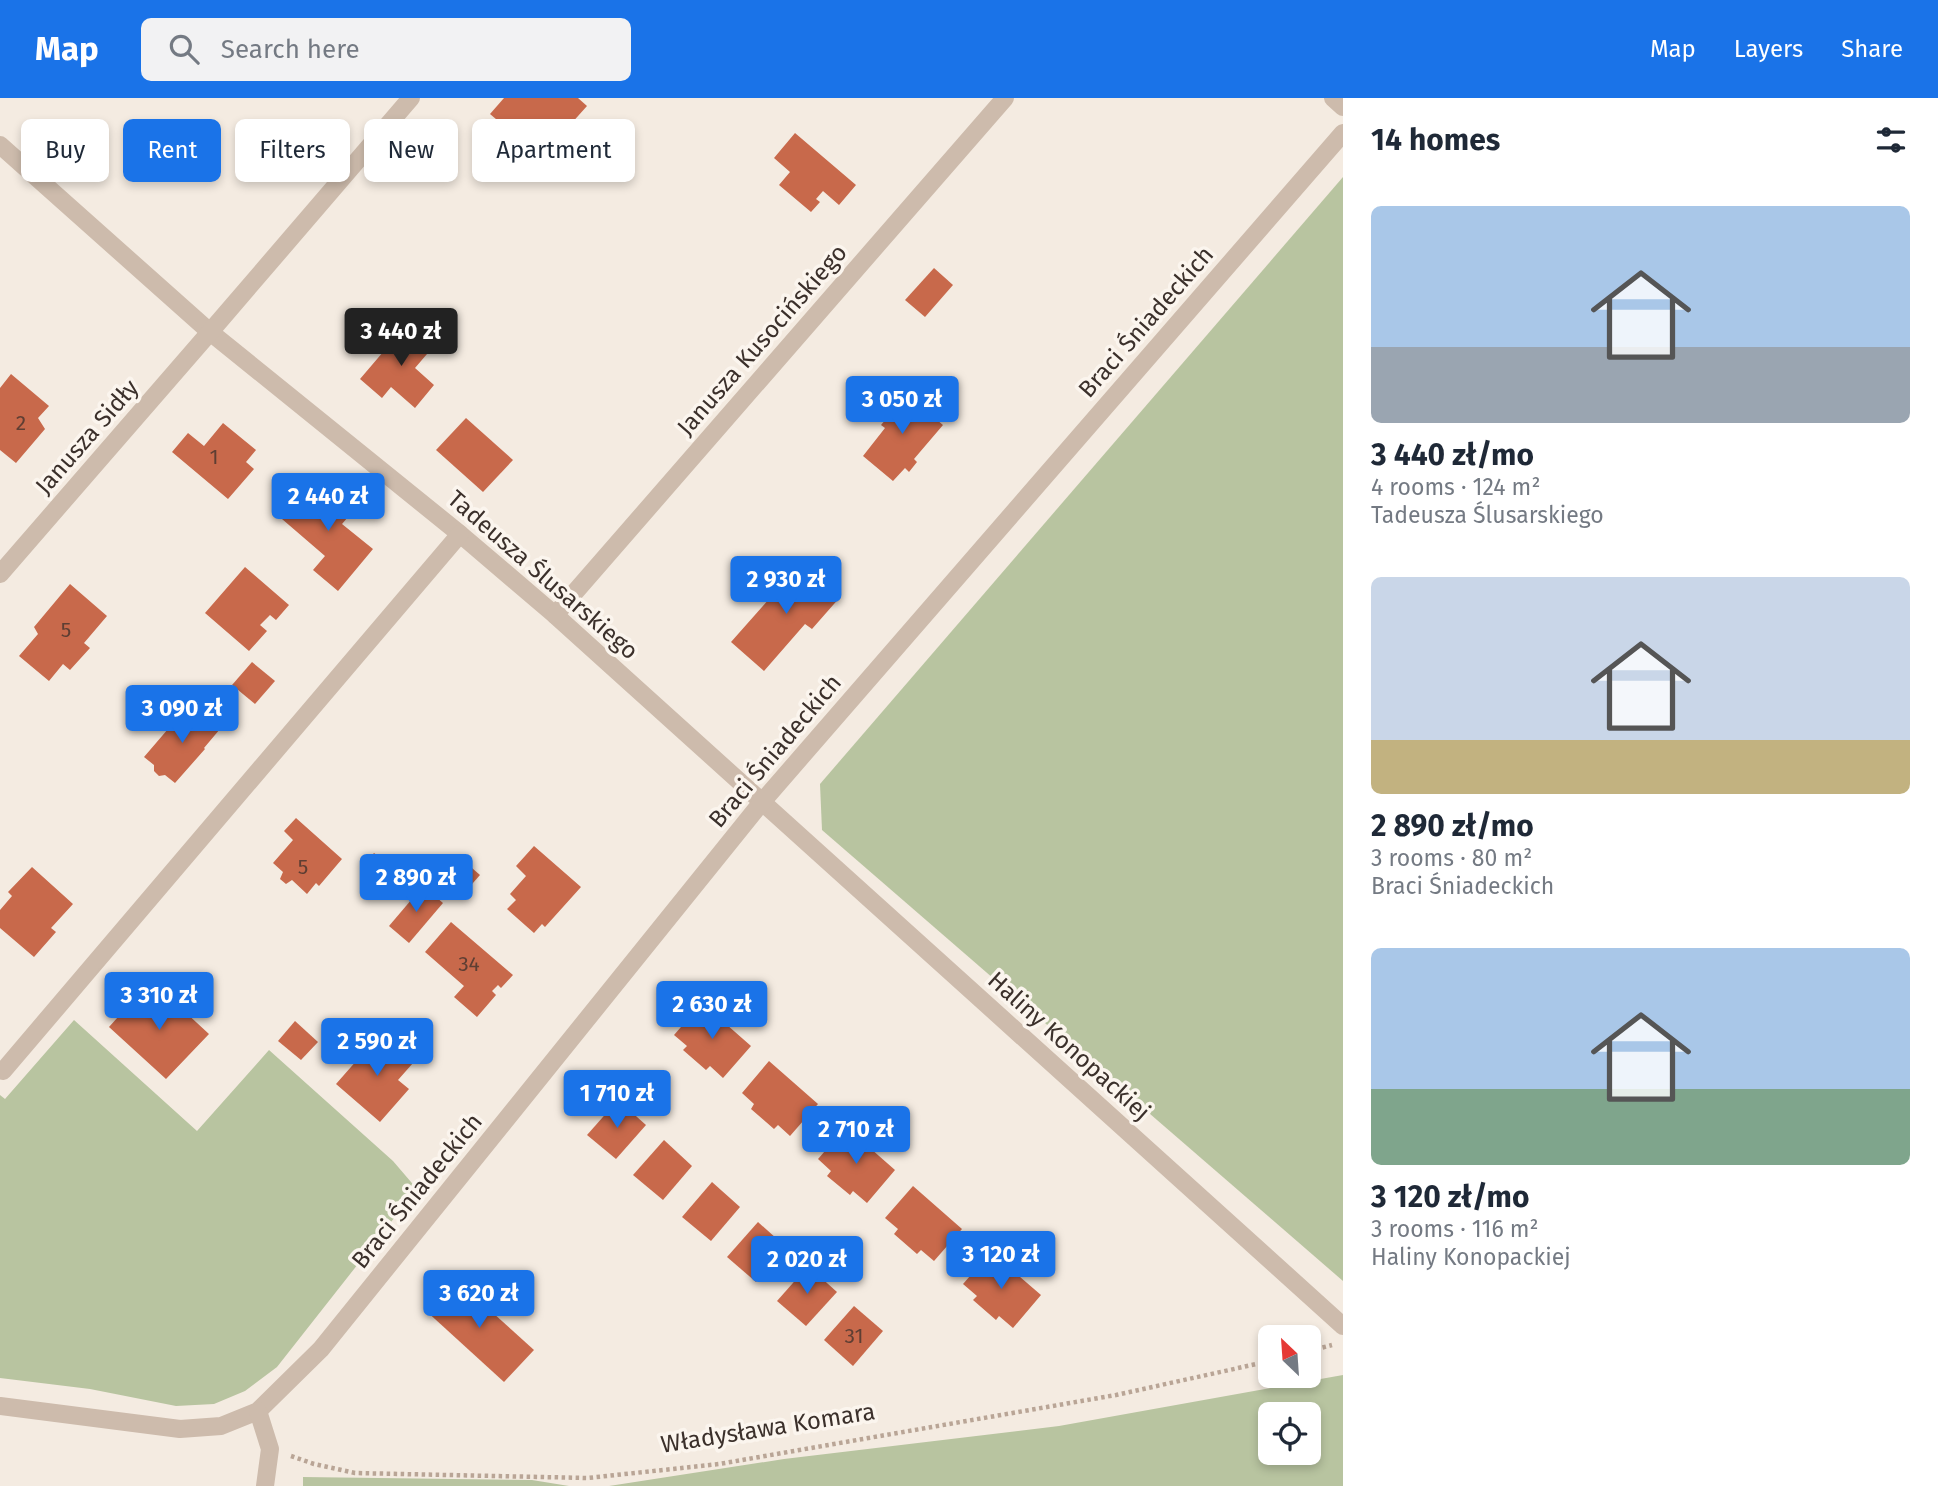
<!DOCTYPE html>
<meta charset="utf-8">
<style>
:root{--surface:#fff;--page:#f2f2f3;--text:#1f2937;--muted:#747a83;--accent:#1a73e8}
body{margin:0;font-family:"Fira Sans",sans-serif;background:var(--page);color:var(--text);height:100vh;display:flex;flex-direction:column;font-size:26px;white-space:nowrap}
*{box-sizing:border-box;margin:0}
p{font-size:23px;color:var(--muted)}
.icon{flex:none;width:38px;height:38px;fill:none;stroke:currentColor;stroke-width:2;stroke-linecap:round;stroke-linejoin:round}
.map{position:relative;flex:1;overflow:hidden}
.side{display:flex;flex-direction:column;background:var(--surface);width:595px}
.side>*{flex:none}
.banner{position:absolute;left:21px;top:21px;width:665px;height:63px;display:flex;gap:14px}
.needle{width:46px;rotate:335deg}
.fabs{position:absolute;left:1258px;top:1227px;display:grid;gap:14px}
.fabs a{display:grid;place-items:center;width:63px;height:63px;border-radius:10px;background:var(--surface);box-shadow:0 4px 10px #0003;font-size:35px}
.price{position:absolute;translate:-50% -60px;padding:0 16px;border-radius:7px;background:var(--accent);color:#fff;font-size:23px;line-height:46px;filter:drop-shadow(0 2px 4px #0008)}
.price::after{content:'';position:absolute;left:50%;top:42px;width:21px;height:16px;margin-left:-10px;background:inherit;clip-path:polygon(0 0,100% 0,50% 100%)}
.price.current{background:#222;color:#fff}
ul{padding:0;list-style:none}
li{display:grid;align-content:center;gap:14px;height:371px;padding:0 28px}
li span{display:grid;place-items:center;height:217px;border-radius:10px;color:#555}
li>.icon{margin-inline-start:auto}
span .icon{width:126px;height:126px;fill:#fffc;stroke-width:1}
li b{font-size:30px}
h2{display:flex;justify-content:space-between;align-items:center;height:84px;padding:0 28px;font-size:30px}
.pill{padding:0 24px;border-radius:10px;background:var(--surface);box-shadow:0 4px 10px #0003;font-size:24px;line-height:63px}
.pill.current{background:var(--accent);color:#fff}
header{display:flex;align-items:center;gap:42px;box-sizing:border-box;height:98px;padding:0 35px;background:var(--accent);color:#fff}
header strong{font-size:33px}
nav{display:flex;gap:38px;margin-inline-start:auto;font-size:24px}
.search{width:490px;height:63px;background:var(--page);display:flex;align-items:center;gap:18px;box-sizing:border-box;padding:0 24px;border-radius:10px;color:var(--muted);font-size:26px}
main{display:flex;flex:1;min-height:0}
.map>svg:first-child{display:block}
</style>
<header>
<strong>Map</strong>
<div class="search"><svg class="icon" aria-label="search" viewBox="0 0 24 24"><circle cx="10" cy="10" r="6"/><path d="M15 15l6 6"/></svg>Search here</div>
<nav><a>Map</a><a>Layers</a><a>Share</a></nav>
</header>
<main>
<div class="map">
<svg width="1343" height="1388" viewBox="0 0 1343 1388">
<rect width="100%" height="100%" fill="#f4ebe1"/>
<!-- green -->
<g fill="#b8c4a0" fill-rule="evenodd">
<path d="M1343,79V1183L822,732L820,686Z"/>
<path d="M74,922L197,1033L269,952L393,1063L417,1091L277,1269L245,1293L214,1306L176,1308L90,1291L0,1280V997L5,1001Z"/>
<path d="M1343,1277V1388H609L784,1361L1059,1328ZM1309,1316V1354H1270V1316Z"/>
<path d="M303,1379L532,1382L569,1388H303Z"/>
</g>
<!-- building -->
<g fill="#c8694b">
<path d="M504,0H578L587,8L561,37L542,21L523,44L490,16Z"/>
<path d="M795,35L856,87L839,107L823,93L816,101L820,104L811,114L779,87L790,74L774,60Z"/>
<path d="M934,170L953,187L925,219L905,202Z"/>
<path d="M407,226L433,249L415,270L434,287L415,310L391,289L382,300L360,281Z"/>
<path d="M11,276L49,308L38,320L45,331L16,365L0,352V290Z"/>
<path d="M900,291L943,327L914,361L917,364L909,374L905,370L893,383L863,358L885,330L881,327L893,313L886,307Z"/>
<path d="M466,320L513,362L483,394L436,352Z"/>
<path d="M223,325L256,352L246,364L254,371L228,401L172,354L188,335L204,348Z"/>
<path d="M316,381L354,412L342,426L373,451L338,493L313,472L325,458L282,421Z"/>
<path d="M802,464L841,498L812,531L805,526L764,573L731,544Z"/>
<path d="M245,469L289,507L276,522L270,517L260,527L267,533L249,553L205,515Z"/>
<path d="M70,486L107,518L84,545L90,550L70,572L63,566L49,583L19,558L38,536L34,529Z"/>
<path d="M252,564L275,583L255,606L232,587Z"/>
<path d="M192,607L220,631L204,650L205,651L175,685L165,677L159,678L154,673V667L144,659L174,624L176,626Z"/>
<path d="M296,720L342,761L319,788L316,785L307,796L292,782L286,786L280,781L283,774L273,765L293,742L284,733Z"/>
<path d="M534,748L581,789L545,829L542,826L534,835L507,811L516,802L510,796L526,778L516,768Z"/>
<path d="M374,755L402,777L393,788L366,765Z"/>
<path d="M457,757L480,777L465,794L442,773Z"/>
<path d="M32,769L73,806L51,830L56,834L34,859L0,830V812L12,798L8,794Z"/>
<path d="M423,788L443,805L409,845L389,828Z"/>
<path d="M451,824L513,877L501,890L498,887L492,893L496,897L477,919L454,899L464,888L425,854Z"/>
<path d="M145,889L166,907L171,901L209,936L166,981L109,929Z"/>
<path d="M702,905L751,948L723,980L710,968L706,972L683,952L687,948L674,937Z"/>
<path d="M295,923L318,944L301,962L278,943Z"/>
<path d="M380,936L413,965L398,982L409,991L380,1024L336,986Z"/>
<path d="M769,963L818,1006L790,1038L778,1027L774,1031L751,1011L754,1006L742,995Z"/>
<path d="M618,1002L646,1027L616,1061L587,1037Z"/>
<path d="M846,1029L895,1072L867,1105L853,1093L850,1097L827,1078L831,1073L818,1061Z"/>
<path d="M664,1042L692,1068L663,1102L633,1077Z"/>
<path d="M712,1084L740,1109L711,1143L682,1119Z"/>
<path d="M913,1088L962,1131L934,1163L921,1152L917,1156L894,1136L898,1131L885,1120Z"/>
<path d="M758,1124L787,1150L756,1184L727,1159Z"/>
<path d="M991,1154L1041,1197L1013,1230L999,1218L996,1222L973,1202L977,1198L963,1186Z"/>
<path d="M808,1168L837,1194L806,1228L777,1203Z"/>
<path d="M453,1179L534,1252L504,1284L424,1211Z"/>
<path d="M854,1208L883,1233L853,1268L824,1242Z"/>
</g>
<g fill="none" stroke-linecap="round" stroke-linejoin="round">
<!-- path -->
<g stroke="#b9a596" stroke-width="4.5" stroke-dasharray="3.5 3.5" stroke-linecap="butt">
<path d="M1309,1253L1332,1247"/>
<path d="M291,1358L314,1366L355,1375L588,1380L719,1366L1116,1297L1270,1263"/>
</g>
<!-- street -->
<g stroke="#cdbbac" stroke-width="18">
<path d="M1333,0L1343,9"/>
<path d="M0,47L210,234L460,436L555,517L1343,1228"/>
<path d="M0,476L210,234L411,0"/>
<path d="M555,517L1005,0"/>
<path d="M3,973L460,436"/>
<path d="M0,1308L180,1331L221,1328L258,1313L321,1251L762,704L1343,35"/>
<path d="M258,1313L270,1351L265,1388"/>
</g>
</g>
<g text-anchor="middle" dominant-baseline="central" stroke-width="7" stroke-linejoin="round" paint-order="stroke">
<!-- number labels -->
<g font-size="21" fill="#5e3e33">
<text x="21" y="325">2</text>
<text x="214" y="359">1</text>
<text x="66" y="532">5</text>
<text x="303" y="769">5</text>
<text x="469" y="866">34</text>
<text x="854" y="1238">31</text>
</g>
<!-- street labels -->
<g font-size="24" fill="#3b302b" stroke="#fbf5ee">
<text transform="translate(1146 224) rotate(-49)">Braci Śniadeckich</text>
<text transform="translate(762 242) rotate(-49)">Janusza Kusocińskiego</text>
<text transform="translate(87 339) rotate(-49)">Janusza Sidły</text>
<text transform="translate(543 477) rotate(41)">Tadeusza Ślusarskiego</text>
<text transform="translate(775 653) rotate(-50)">Braci Śniadeckich</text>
<text transform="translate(1069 948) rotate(42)">Haliny Konopackiej</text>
<text transform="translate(417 1093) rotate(-51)">Braci Śniadeckich</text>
<text transform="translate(768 1330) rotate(-9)">Władysława Komara</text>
</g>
</g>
</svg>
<div class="fabs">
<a><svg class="needle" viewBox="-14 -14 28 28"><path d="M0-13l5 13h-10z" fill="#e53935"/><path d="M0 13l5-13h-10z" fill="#747a83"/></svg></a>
<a><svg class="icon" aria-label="locate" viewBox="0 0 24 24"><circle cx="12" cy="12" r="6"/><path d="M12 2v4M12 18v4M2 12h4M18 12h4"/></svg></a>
</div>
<b class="price current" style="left:401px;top:270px">3 440 zł</b>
<b class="price" style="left:902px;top:338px">3 050 zł</b>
<b class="price" style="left:328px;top:435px">2 440 zł</b>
<b class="price" style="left:786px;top:518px">2 930 zł</b>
<b class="price" style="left:182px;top:647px">3 090 zł</b>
<b class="price" style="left:416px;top:816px">2 890 zł</b>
<b class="price" style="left:159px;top:934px">3 310 zł</b>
<b class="price" style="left:712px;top:943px">2 630 zł</b>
<b class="price" style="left:377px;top:980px">2 590 zł</b>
<b class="price" style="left:617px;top:1032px">1 710 zł</b>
<b class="price" style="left:856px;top:1068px">2 710 zł</b>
<b class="price" style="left:1001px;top:1193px">3 120 zł</b>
<b class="price" style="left:807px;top:1198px">2 020 zł</b>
<b class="price" style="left:479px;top:1232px">3 620 zł</b>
<div class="banner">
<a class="pill">Buy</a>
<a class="pill current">Rent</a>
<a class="pill">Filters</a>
<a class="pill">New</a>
<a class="pill">Apartment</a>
</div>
</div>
<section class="side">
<h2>14 homes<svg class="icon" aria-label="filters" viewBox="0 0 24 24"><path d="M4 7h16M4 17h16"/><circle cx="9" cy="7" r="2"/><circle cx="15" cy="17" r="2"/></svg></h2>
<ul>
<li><span style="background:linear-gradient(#a9c7e8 65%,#9aa5b1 0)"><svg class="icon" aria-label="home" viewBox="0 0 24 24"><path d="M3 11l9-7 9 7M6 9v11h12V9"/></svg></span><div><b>3 440 zł/mo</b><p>4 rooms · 124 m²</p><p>Tadeusza Ślusarskiego</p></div></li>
<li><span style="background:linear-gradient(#c9d6e8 75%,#c2b280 0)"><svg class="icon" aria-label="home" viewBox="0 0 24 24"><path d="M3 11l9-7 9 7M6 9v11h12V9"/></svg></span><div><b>2 890 zł/mo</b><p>3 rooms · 80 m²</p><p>Braci Śniadeckich</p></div></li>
<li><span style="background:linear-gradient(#a9c7e8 65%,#7fa58c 0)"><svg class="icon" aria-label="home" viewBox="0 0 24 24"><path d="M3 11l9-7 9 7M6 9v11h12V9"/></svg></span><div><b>3 120 zł/mo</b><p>3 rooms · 116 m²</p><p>Haliny Konopackiej</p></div></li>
</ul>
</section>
</main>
